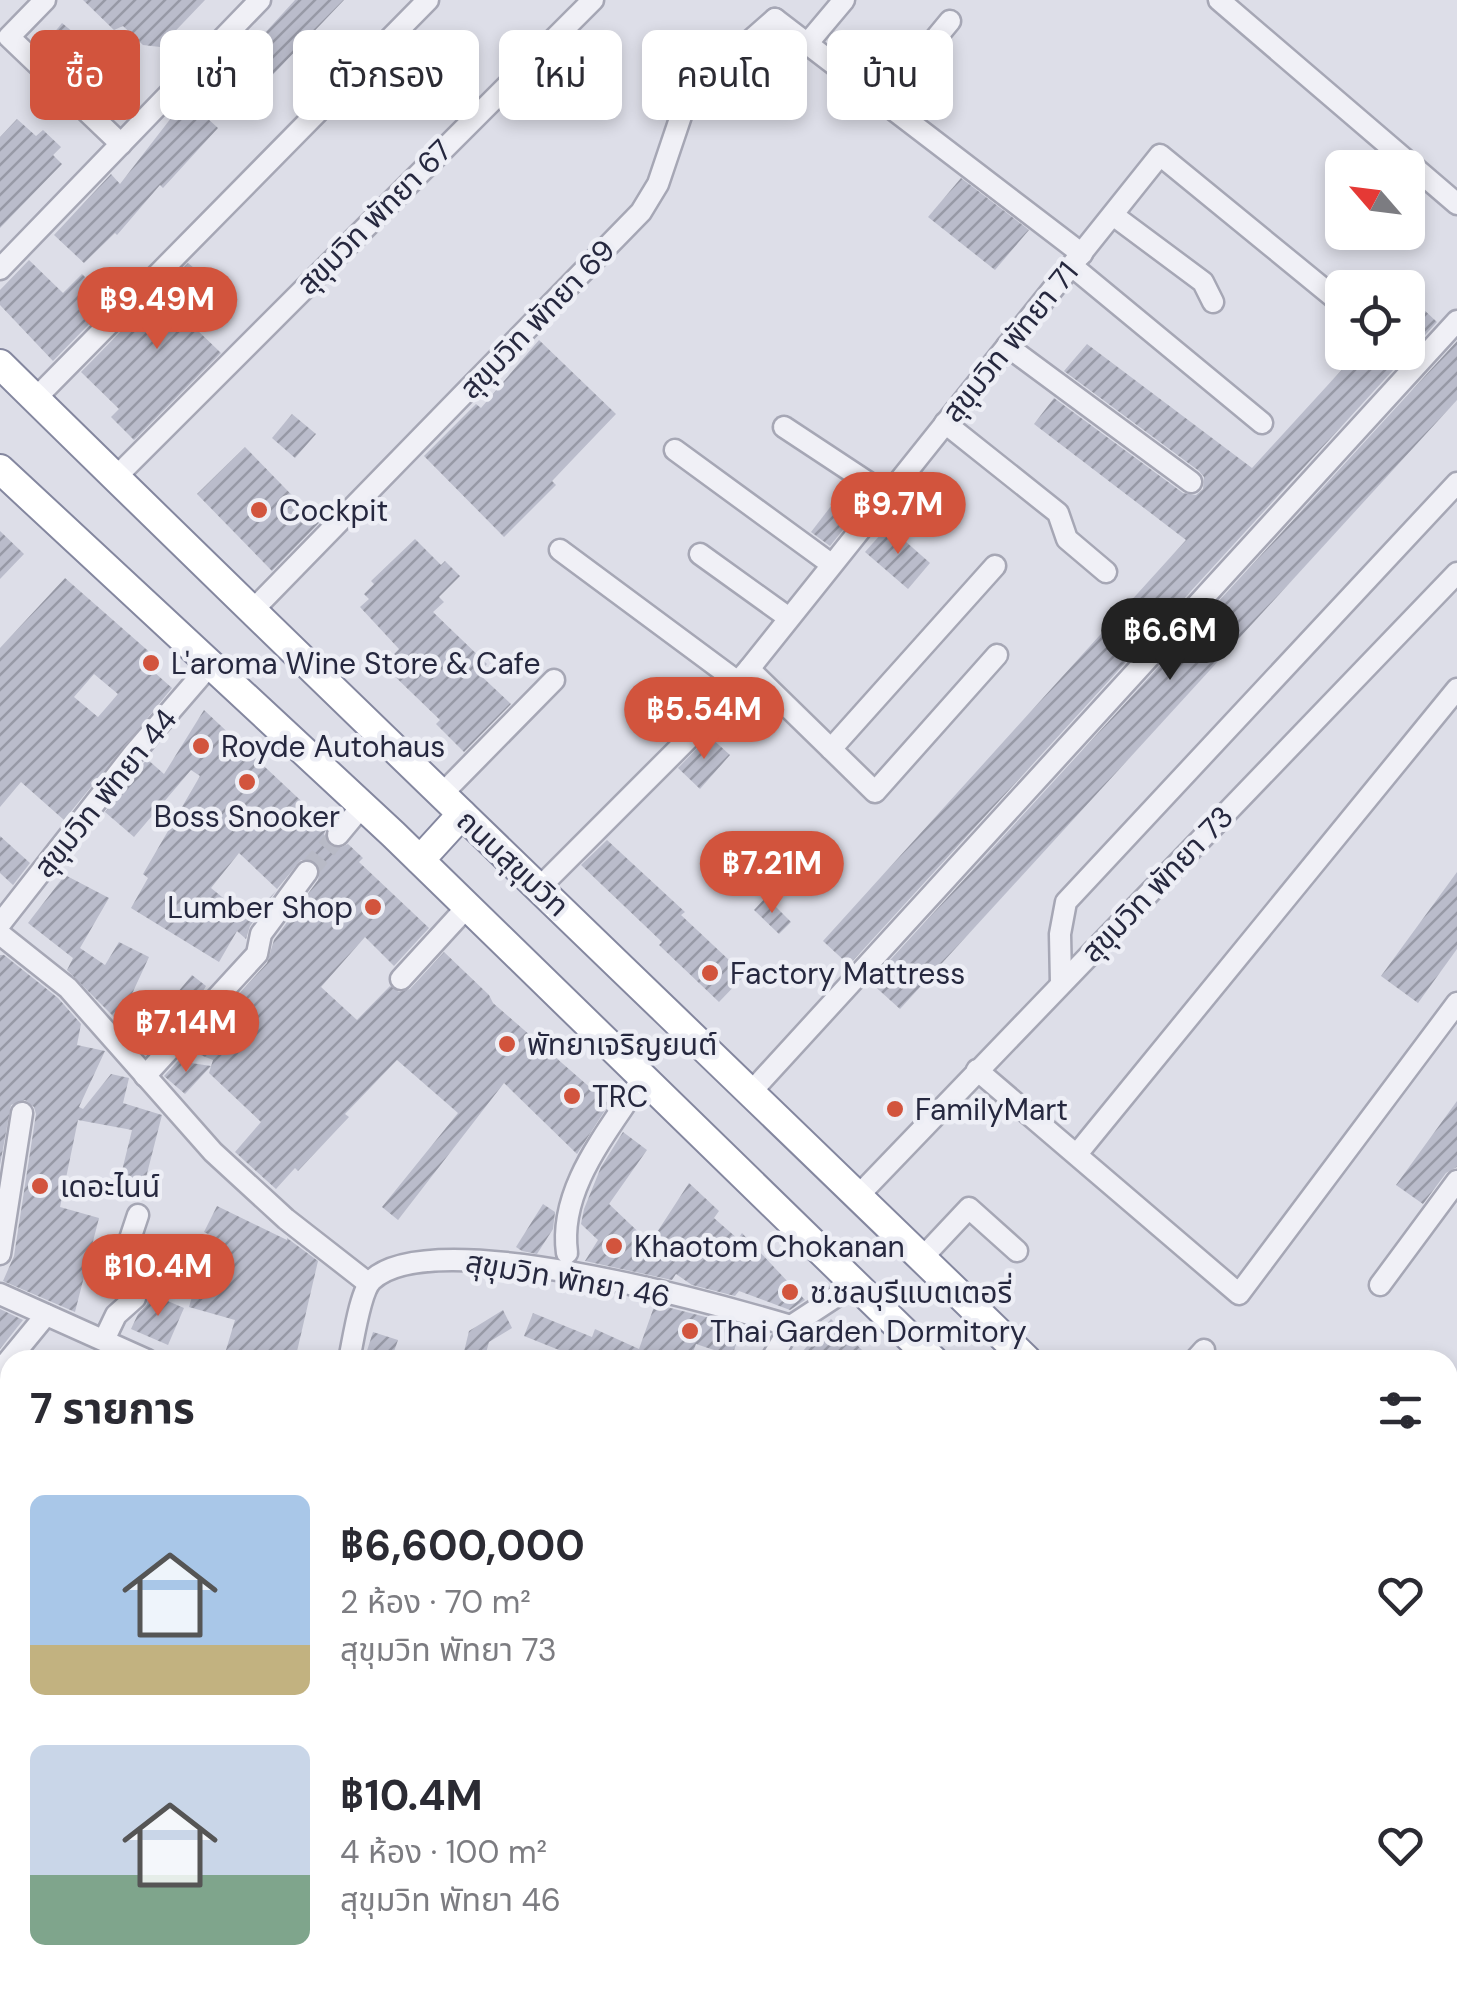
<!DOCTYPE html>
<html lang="th">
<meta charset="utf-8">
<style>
:root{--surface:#fff;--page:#f2f2f3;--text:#2b2b33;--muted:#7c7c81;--accent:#d2543d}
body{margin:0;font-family:"DM Sans","Noto Sans Thai",sans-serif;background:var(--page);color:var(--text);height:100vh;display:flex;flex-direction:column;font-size:38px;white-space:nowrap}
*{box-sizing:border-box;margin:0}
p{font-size:32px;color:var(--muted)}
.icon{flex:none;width:55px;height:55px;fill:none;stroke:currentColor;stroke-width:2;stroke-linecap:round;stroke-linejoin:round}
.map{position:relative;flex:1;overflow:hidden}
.sheet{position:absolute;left:0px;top:1350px;width:1458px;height:642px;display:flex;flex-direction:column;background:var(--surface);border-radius:30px 30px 0 0;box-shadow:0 5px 15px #0003}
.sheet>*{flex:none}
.guide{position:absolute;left:30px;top:30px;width:1398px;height:90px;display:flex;gap:20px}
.needle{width:65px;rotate:298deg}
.fabs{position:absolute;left:1325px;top:150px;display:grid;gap:20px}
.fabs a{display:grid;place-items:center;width:100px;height:100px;border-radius:15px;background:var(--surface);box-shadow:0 5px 15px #0003;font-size:50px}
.price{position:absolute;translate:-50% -85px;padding:0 22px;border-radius:35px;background:var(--accent);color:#fff;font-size:32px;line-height:65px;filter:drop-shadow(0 2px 5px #0008)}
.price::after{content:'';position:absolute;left:50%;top:60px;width:30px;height:22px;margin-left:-15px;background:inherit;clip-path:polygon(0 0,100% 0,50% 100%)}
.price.current{background:#222;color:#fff}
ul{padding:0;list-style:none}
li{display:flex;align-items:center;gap:30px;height:250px;padding:0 30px}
li span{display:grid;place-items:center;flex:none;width:280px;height:200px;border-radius:15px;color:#555}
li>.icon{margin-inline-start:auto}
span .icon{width:120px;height:120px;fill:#fffc;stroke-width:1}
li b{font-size:42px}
h2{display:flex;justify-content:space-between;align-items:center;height:120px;padding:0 30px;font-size:42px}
.chip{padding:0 35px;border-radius:15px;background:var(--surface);box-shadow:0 5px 15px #0003;font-size:35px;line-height:90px}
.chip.current{background:var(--accent);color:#fff}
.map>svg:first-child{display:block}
</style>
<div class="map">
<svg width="1457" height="1991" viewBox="0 0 1457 1991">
<defs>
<pattern id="grass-dots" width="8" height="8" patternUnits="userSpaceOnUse" patternTransform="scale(2.5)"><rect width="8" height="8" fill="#bed2bf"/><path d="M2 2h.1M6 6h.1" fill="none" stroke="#a3b4a5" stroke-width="1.8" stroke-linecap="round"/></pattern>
<pattern id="building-hatch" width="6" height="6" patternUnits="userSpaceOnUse" patternTransform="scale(2.5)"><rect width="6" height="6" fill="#babccb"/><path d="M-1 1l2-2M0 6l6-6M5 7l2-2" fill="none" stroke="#9799a6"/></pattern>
</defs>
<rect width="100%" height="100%" fill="#dddee8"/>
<!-- grass -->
<g fill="url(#grass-dots)">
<path d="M412,1983V1982L526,1983L523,1991H409Z"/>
<path d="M789,1983V1982L906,1983L904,1991H786Z"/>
</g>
<!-- building -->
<g fill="url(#building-hatch)" fill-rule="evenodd">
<path d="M83,0H205L160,47L143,45L123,26L114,30Z"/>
<path d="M295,0H344L264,84L259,78L236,101L233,98L207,118L218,128L163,188L160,185L117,235L115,233L84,263L54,235L111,174L120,184L185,100L189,103L220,67L228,73Z"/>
<path d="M62,23L97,52L78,74L44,45Z"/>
<path d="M17,119L36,136L43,130L61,147L53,155L62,164L0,228V137Z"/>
<path d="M961,178L1029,230L995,270L928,217Z"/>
<path d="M29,260L63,293L82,274L103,295L87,311L94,319L53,361L0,305V290Z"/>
<path d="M188,263L225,294L193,326L221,353L134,440L111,417L119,409L81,372Z"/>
<path d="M1408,295L1437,322L849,965L823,941L1186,540L1034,424L1054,398L1183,493L1196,495L1203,489L1204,477L1199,471L1064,371L1087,344L1252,468L1358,352H1408Z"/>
<path d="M539,340L616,414L552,481L556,485L504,537L424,456L476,404L481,408Z"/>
<path d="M1457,341V400L900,1009L870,982Z"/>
<path d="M292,414L316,434L295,458L272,438Z"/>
<path d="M245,447L319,523L272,571L197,494Z"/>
<path d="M835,501L854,516L830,546L811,532Z"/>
<path d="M888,526L930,563L908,589L865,552Z"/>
<path d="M0,531L24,554L0,579Z"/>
<path d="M415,539L441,565L445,561L460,576L439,597L444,602L433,612L487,664L478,673L511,704L464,752L436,724L440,720L383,665L399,649L360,607L369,599L364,594L374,584L371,581Z"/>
<path d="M65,578L146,649L161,663L154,672L172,688L64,820L21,782L0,807V648ZM94,674L118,694L98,717L74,697Z"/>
<path d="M204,710L328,826L324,834L329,845L337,849L348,844L363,858L359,862L429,928L394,966L365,937L321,987L357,1020L390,986L399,992L410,989L444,952L489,995L493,1003L609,1104L577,1154L504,1083L398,1220L382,1207L458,1113L397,1060L345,1114L349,1117L298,1171L295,1168L276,1189L235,1152L261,1122L209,1073L213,1060L188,1050L267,963L274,940L318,880L320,867L314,860H301L277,889L239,853L211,888L249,919L276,891L250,926L246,939L237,931L219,962L131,908L148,878L143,874L200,776L191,770L134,837L105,812L147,759L164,774Z"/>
<path d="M709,736L730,755L700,789L678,768Z"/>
<path d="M0,836L30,863L13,885L0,873Z"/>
<path d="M607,840L685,912L681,915L745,975L719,1002L659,945L662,942L581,865Z"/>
<path d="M1457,872V949L1418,1003L1381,976Z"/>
<path d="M65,875L109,898L80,948L105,965L119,942L149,957L119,1022L67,970L73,958L28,923Z"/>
<path d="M766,897L791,922L779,934L754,910Z"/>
<path d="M0,955H4L58,998L81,1024L77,1045L105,1051L79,1107L83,1109L111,1074L129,1078L123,1103L162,1115L140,1201L116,1195L132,1130L78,1120L60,1207L99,1218L75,1312L3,1281L14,1256L36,1114L34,1107L25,1100L11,1105L0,1165Z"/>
<path d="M192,975L206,986L200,996L160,1039L149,1035V1027Z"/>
<path d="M178,1061L211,1066L185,1094L164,1076Z"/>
<path d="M1457,1101V1167L1446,1173L1423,1204L1396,1185Z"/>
<path d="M623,1132L647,1150L609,1204L650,1243L689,1183L719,1211L714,1218L738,1239L742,1233L805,1300L790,1310L739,1291L735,1296L692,1285L676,1274L672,1280L585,1261L598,1240L581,1224L584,1209L601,1167Z"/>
<path d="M543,1204L555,1212L553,1229L537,1254L522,1251L516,1247Z"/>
<path d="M217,1206L287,1240V1238L318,1261L295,1360H223L235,1320L189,1307L210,1235L204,1232Z"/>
<path d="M149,1293L184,1308L168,1345L131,1329L138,1314L147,1304Z"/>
<path d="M655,1304L737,1325L732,1337L738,1339L732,1356L696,1344L690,1360H584L524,1336L533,1313L592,1337L595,1329L639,1349Z"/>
<path d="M0,1309L23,1320L0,1349Z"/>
<path d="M503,1310L512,1328L489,1342L484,1360H462L469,1331Z"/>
<path d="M831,1319L872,1360H795Z"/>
<path d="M373,1332L398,1340L391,1360H364Z"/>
</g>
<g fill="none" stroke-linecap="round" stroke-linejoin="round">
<!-- minor-tunnel -->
<path stroke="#b8bac6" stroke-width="20" stroke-dasharray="20 10" stroke-linecap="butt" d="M307,872L338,835"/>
<!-- minor casing -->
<g stroke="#a6a7b5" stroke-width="25">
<g id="minor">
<path d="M45,0L9,37L121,144"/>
<path d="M1219,0L1457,204"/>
<path d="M775,19L1082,254"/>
<path d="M807,44L844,0"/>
<path d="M882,103L950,21"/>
<path d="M1113,215L1203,282L1213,302"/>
<path d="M1072,266L1262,423"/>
<path d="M0,269L260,0"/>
<path d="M1007,346L1191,482"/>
<path d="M35,399L428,0"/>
<path d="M945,423L1058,513L1067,539L1106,572"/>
<path d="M784,427L887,495"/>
<path d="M675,450L831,564"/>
<path d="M115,478L593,0"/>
<path d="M560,550L738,682"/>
<path d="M700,554L789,618"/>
<path d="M251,612L641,212L658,184L685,104L701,84L775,19"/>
<path d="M749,669L875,792L997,655"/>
<path d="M831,749L995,566"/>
<path d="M441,795L554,680"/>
<path d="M338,835L363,805"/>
<path d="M540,887L690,737L749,669L1160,155L1342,304"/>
<path d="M0,924L135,752L211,664"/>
<path d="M0,934L68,988L213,1152L286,1219L368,1283"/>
<path d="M401,979L467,907"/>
<path d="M1061,983L1060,934L1066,902L1457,483"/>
<path d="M977,1070L1239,1294L1457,1003"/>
<path d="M145,1076L257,954L261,934L307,872"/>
<path d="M751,1092L1457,321"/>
<path d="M1077,1154L1457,689"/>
<path d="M858,1196L1457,573"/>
<path d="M567,1253C558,1187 610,1130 643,1077"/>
<path d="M0,1254L22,1113"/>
<path d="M922,1258L969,1208L1017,1251"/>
<path d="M1380,1285L1457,1181"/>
<path d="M0,1294L147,1360"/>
<path d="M104,1340L116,1315L135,1298L136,1262L129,1242L138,1215"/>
<path d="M349,1360C353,1342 360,1291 372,1280C432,1223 713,1303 791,1326"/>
<path d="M771,1360L791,1326L855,1284"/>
<path d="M1195,1360L1204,1350"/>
<path d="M0,1371L46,1315"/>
<path d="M1448,1454L1457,1442"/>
<path d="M1448,1939L1457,1929"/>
<path d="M15,1982L28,1991"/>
<path d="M197,1982L198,1991"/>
<path d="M657,1982L681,1991"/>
<path d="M0,1988L10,1973"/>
<path d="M339,1991L342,1982"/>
<path d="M599,1991L601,1982"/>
<path d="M977,1991L979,1982"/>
<path d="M1054,1991L1058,1982"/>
<path d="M1203,1991L1210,1982"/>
<path d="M1399,1991L1407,1982"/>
</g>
</g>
<!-- highway casing -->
<g stroke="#84879f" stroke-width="32">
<g id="highway">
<path d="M0,364C340,699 685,1028 1027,1360"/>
<path d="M0,469L393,834L933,1360"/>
<path d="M420,860L462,814"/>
<path d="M1448,1769L1457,1779"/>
<path d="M1448,1860L1457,1869"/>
</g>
</g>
<!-- minor -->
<use href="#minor" stroke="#f0f0f6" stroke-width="20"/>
<!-- highway -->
<use href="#highway" stroke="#fff" stroke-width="28"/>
</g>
<!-- markers -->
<g fill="#d2543d" stroke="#edeef5" stroke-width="4">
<circle cx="259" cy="510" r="10"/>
<circle cx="151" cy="663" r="10"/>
<circle cx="201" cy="746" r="10"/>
<circle cx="247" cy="782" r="10"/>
<circle cx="373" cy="907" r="10"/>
<circle cx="710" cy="973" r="10"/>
<circle cx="507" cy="1044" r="10"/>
<circle cx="572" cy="1096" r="10"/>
<circle cx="895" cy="1109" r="10"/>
<circle cx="40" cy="1186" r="10"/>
<circle cx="614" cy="1246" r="10"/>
<circle cx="790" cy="1292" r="10"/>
<circle cx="690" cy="1331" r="10"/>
</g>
<g text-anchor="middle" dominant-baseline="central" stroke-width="9" stroke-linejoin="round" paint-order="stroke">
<!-- street labels -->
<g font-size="30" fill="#26283f" stroke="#edeef5">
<text transform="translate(374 217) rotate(-45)">สุขุมวิท พัทยา 67</text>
<text transform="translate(537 319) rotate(-46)">สุขุมวิท พัทยา 69</text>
<text transform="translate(1010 342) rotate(-51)">สุขุมวิท พัทยา 71</text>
<text transform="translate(105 793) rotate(-51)">สุขุมวิท พัทยา 44</text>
<text transform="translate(513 863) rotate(43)">ถนนสุขุมวิท</text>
<text transform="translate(1157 884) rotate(-46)">สุขุมวิท พัทยา 73</text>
<text transform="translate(568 1279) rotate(10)">สุขุมวิท พัทยา 46</text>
</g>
<!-- poi labels -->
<g font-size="30" fill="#26283f" stroke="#edeef5" text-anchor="start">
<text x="279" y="510">Cockpit</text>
<text x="171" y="663">L'aroma Wine Store &amp; Cafe</text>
<text x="221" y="746">Royde Autohaus</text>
<text x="247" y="816" text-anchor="middle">Boss Snooker</text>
<text x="353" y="907" text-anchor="end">Lumber Shop</text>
<text x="730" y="973">Factory Mattress</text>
<text x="527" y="1044">พัทยาเจริญยนต์</text>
<text x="592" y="1096">TRC</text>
<text x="915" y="1109">FamilyMart</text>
<text x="60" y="1186">เดอะไนน์</text>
<text x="634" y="1246">Khaotom Chokanan</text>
<text x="810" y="1292">ช.ชลบุรีแบตเตอรี่</text>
<text x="710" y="1331">Thai Garden Dormitory</text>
</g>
</g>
</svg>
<div class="fabs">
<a><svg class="needle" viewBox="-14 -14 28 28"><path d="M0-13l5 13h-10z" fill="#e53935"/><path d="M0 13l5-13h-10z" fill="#7c7c81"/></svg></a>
<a><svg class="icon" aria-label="locate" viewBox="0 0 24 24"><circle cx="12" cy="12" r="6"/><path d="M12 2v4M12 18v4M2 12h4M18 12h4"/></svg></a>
</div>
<b class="price" style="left:157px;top:352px">฿9.49M</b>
<b class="price" style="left:898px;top:557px">฿9.7M</b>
<b class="price current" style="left:1170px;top:683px">฿6.6M</b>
<b class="price" style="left:704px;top:762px">฿5.54M</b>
<b class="price" style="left:772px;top:916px">฿7.21M</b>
<b class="price" style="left:186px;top:1075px">฿7.14M</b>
<b class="price" style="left:158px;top:1319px">฿10.4M</b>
<div class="guide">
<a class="chip current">ซื้อ</a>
<a class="chip">เช่า</a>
<a class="chip">ตัวกรอง</a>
<a class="chip">ใหม่</a>
<a class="chip">คอนโด</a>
<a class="chip">บ้าน</a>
</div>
<section class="sheet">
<h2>7 รายการ<svg class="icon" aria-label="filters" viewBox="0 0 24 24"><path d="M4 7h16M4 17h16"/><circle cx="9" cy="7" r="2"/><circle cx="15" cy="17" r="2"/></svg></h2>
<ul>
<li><span style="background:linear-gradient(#a9c7e8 75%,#c2b280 0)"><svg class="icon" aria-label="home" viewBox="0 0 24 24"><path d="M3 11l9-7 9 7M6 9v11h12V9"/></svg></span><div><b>฿6,600,000</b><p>2 ห้อง · 70 m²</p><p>สุขุมวิท พัทยา 73</p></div><svg class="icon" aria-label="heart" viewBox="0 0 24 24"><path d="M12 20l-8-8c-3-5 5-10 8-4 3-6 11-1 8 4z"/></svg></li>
<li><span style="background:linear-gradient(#c9d6e8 65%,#7fa58c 0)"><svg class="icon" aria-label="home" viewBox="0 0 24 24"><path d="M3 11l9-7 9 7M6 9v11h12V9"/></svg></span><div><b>฿10.4M</b><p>4 ห้อง · 100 m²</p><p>สุขุมวิท พัทยา 46</p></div><svg class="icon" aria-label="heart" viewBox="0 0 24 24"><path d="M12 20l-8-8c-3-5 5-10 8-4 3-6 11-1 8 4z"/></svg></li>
</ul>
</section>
</div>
